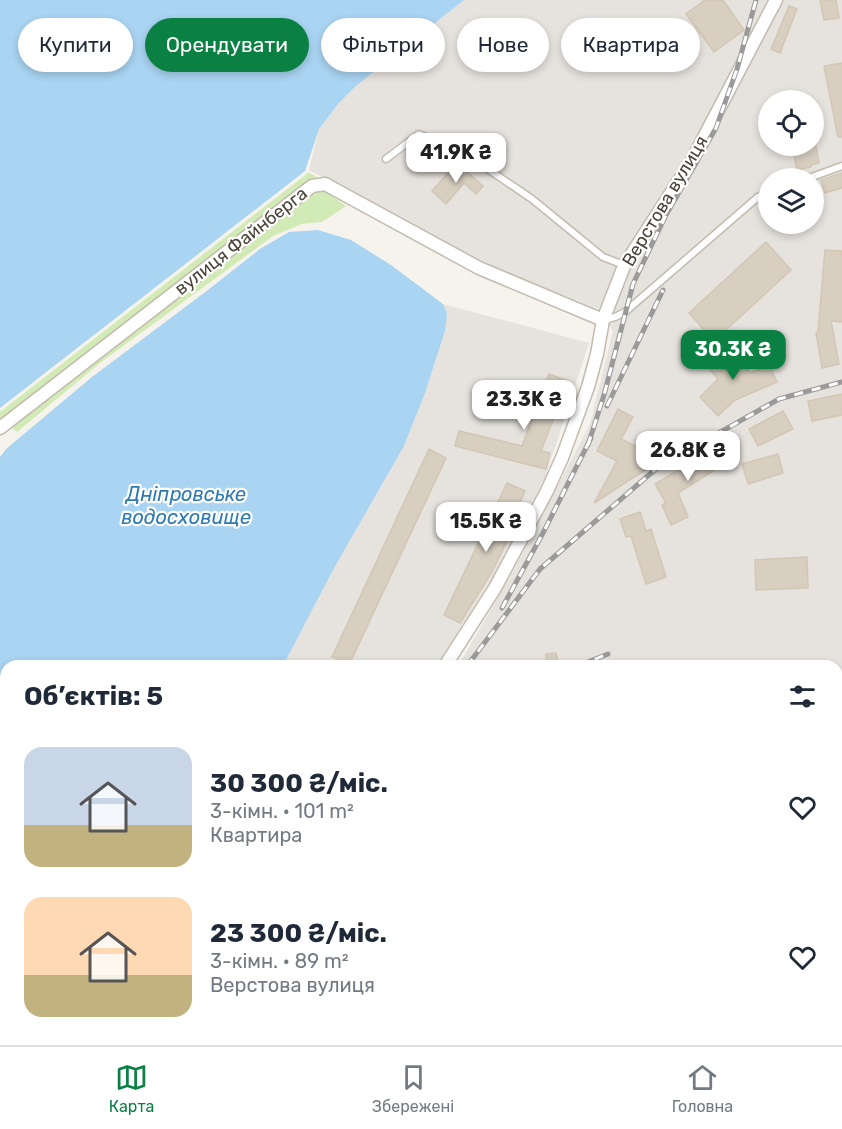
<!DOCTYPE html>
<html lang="uk">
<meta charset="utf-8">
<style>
:root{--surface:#fff;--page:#f6f6f7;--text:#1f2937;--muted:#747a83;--line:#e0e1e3;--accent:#0b8043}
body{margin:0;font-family:Rubik,sans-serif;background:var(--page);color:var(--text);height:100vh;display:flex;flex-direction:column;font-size:22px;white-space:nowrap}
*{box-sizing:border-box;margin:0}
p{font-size:20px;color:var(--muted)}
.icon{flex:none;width:33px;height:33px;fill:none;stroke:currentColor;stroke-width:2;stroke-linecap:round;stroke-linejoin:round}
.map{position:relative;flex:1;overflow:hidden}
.panel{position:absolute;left:0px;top:660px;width:843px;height:386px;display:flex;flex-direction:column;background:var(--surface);border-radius:18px 18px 0 0;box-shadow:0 3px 9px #0003}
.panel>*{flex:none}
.top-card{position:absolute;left:18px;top:18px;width:807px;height:54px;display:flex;gap:12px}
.fabs{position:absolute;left:758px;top:90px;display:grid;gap:12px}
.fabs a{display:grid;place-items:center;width:66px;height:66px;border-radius:50%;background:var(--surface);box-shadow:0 3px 9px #0003;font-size:30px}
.price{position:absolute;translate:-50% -51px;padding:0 14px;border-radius:12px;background:#fff;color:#222;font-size:20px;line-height:39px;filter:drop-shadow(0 2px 3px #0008)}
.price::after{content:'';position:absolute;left:50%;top:36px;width:18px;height:14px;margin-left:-9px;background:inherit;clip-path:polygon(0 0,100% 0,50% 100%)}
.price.selected{background:var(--accent);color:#fff}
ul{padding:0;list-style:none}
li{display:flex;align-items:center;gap:18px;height:150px;padding:0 24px}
li span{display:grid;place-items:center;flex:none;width:168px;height:120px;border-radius:18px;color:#555}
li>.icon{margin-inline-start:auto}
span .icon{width:72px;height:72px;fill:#fffc;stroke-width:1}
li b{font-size:26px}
h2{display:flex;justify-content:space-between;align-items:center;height:72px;padding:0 24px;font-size:26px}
.tag{padding:0 21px;border-radius:27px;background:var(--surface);box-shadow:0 3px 9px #0003;font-size:21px;line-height:54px}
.tag.selected{background:var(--accent);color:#fff}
.menu{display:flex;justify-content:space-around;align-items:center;height:84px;border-top:2px solid var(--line);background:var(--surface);font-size:16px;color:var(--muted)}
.menu a{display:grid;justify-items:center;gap:3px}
.menu .selected{color:var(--accent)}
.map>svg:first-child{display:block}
</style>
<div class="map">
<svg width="842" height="1045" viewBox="0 0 842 1045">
<rect width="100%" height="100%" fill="#f6f3ec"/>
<!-- industrial -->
<g fill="#e6e2dd" fill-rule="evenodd">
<path d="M464,0H842V1045H240L243,1040H837V666H458L511,575L590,424L613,331L599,309L485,264L309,170L319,129L339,103L356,86ZM768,100H813V146H768ZM768,178H813V224H768Z"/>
<path d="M443,304L589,343L545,478L495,573L437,666H283L333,570L404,446L425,393L445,331L447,314Z"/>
<path d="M96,1040H215L213,1045H94Z"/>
</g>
<!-- green -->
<g fill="#d2eab5">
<path d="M308,173L316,176L315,181L0,429V412Z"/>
<path d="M324,190L346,206L322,222L302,224L273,236L100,363L17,432L12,428L24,416L310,196Z"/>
</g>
<!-- water -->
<g fill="#a9d4f2">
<path d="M0,0H464L356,86L339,103L319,129L305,171L0,408Z"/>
<path d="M318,230L351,240L391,265L443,304L447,314L445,331L425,393L404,446L333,570L283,666H6V1040H96L94,1045H0V457L6,449L92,377L204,293L260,249L289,232Z"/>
</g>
<!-- building -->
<g fill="#d8cfc1" stroke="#d3c7b4" stroke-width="1.5">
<path d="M705,0H723L744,30L714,52L686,14Z"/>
<path d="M820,0H836L839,18L824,20Z"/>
<path d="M789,6L797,9L780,53L771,49Z"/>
<path d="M842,63V137H838L824,66Z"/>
<path d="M792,146H816L819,163L811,165V167L797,170Z"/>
<path d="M457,163L483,186L476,194L464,183L446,204L432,191Z"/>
<path d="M842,173V188L825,193L821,180Z"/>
<path d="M766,242L791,270L714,341L689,313Z"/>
<path d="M825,250L842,251V322L831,321L839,364L822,368L816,333L818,332Z"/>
<path d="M726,347L750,373L769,365L777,382L735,400L718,416L700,397L718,379L706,365Z"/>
<path d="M549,374L568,381L541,451L550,453L546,469L455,446L459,431L522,446Z"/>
<path d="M842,394V415L812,421L808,401Z"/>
<path d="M618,409L633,417L621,439L641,449L655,435L669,449L653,465L594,503L617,461L597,451Z"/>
<path d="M783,411L793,429L758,446L749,429Z"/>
<path d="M720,445L729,461L678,493L688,517L671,525L662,505L666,503L655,484Z"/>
<path d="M429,449L446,458L349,665L332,657Z"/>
<path d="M778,454L783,473L748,484L742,464Z"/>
<path d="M507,483L525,491L513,519L517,521L492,572L460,623L444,615Z"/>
<path d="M640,512L646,531L651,529L666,577L646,584L631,536L626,537L620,519Z"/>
<path d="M807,557L808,588L756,590L755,560Z"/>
<path d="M556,653L558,663L547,665L546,654Z"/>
</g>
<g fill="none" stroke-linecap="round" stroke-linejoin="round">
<!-- service casing -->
<g stroke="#c2bbae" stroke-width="9">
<g id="service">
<path d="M386,159L419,134L476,161L532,199L603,257L624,265"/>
<path d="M809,178L842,166"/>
<path d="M604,320L615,317L625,312L758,197L768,193"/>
<path d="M497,1040L512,1045"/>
<path d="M263,1045L266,1040"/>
<path d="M657,1045L660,1040"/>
</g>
</g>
<!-- minor casing -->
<g stroke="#c2bbae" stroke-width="15">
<g id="minor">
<path d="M0,428L312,186L325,184L479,268L603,320"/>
<path d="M445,666L495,588L547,491L562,458L588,387L597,354L603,320L624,266L691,162L776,0"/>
<path d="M837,936L842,930"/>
<path d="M221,1045L224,1040"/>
<path d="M746,1045L751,1040"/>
</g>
</g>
<!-- service -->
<use href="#service" stroke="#fff" stroke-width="6"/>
<!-- minor -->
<use href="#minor" stroke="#fff" stroke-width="12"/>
<!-- rail casing -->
<g stroke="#9a9a9a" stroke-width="5">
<g id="rail">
<path d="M607,406L663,290"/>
<path d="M588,445L604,395L633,284L666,215L716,128L737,69L756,0"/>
<path d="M502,608L543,533L591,438"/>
<path d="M467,666L540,569L657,468L779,399L842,382"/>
<path d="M578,666L608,654"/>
<path d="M235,1045L238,1040"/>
</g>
</g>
<!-- rail -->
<use href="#rail" stroke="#fff" stroke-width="3" stroke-dasharray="9" stroke-linecap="butt"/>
</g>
<g text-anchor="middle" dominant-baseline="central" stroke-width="4.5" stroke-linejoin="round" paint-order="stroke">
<!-- street labels -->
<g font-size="18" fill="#4b4439" stroke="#fff">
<text transform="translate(665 201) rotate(-59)">Верстова вулиця</text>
<text transform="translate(241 241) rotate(-38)">вулиця Файнберга</text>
</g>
<!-- water labels -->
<g font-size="20" font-style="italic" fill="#2e7ab2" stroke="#fff">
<text x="186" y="494">Дніпровське<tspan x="186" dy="23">водосховище</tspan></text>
</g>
</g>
</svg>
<div class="fabs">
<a><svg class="icon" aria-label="locate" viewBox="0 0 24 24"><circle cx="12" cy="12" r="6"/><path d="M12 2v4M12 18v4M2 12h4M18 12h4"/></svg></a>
<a><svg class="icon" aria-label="layers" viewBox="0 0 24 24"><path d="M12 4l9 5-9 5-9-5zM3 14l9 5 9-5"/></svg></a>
</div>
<b class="price" style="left:456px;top:184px">41.9K ₴</b>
<b class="price selected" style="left:733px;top:381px">30.3K ₴</b>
<b class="price" style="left:524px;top:431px">23.3K ₴</b>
<b class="price" style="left:688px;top:482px">26.8K ₴</b>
<b class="price" style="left:486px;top:553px">15.5K ₴</b>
<div class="top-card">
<a class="tag">Купити</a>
<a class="tag selected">Орендувати</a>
<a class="tag">Фільтри</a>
<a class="tag">Нове</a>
<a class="tag">Квартира</a>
</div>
<section class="panel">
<h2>Об’єктів: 5<svg class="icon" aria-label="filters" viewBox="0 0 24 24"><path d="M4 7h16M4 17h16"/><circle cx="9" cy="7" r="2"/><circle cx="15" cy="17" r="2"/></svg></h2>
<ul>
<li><span style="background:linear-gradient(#c9d6e8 65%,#c2b280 0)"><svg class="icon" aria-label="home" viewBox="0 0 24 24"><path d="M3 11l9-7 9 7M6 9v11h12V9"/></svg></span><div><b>30 300 ₴/міс.</b><p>3-кімн. · 101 m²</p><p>Квартира</p></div><svg class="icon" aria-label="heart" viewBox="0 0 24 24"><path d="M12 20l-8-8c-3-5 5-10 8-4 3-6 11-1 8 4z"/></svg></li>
<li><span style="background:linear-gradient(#ffd9b3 65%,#c2b280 0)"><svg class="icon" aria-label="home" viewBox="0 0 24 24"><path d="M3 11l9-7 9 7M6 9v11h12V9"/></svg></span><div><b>23 300 ₴/міс.</b><p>3-кімн. · 89 m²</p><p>Верстова вулиця</p></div><svg class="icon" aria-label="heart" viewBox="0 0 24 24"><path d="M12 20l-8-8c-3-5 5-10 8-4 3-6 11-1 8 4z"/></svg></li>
</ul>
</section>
</div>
<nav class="menu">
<a class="selected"><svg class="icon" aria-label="map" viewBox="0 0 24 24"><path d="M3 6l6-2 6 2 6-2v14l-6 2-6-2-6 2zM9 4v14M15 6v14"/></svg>Карта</a>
<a><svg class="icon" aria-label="saved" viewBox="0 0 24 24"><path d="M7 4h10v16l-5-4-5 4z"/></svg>Збережені</a>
<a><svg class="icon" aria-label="home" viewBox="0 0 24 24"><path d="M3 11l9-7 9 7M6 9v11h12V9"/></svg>Головна</a>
</nav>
